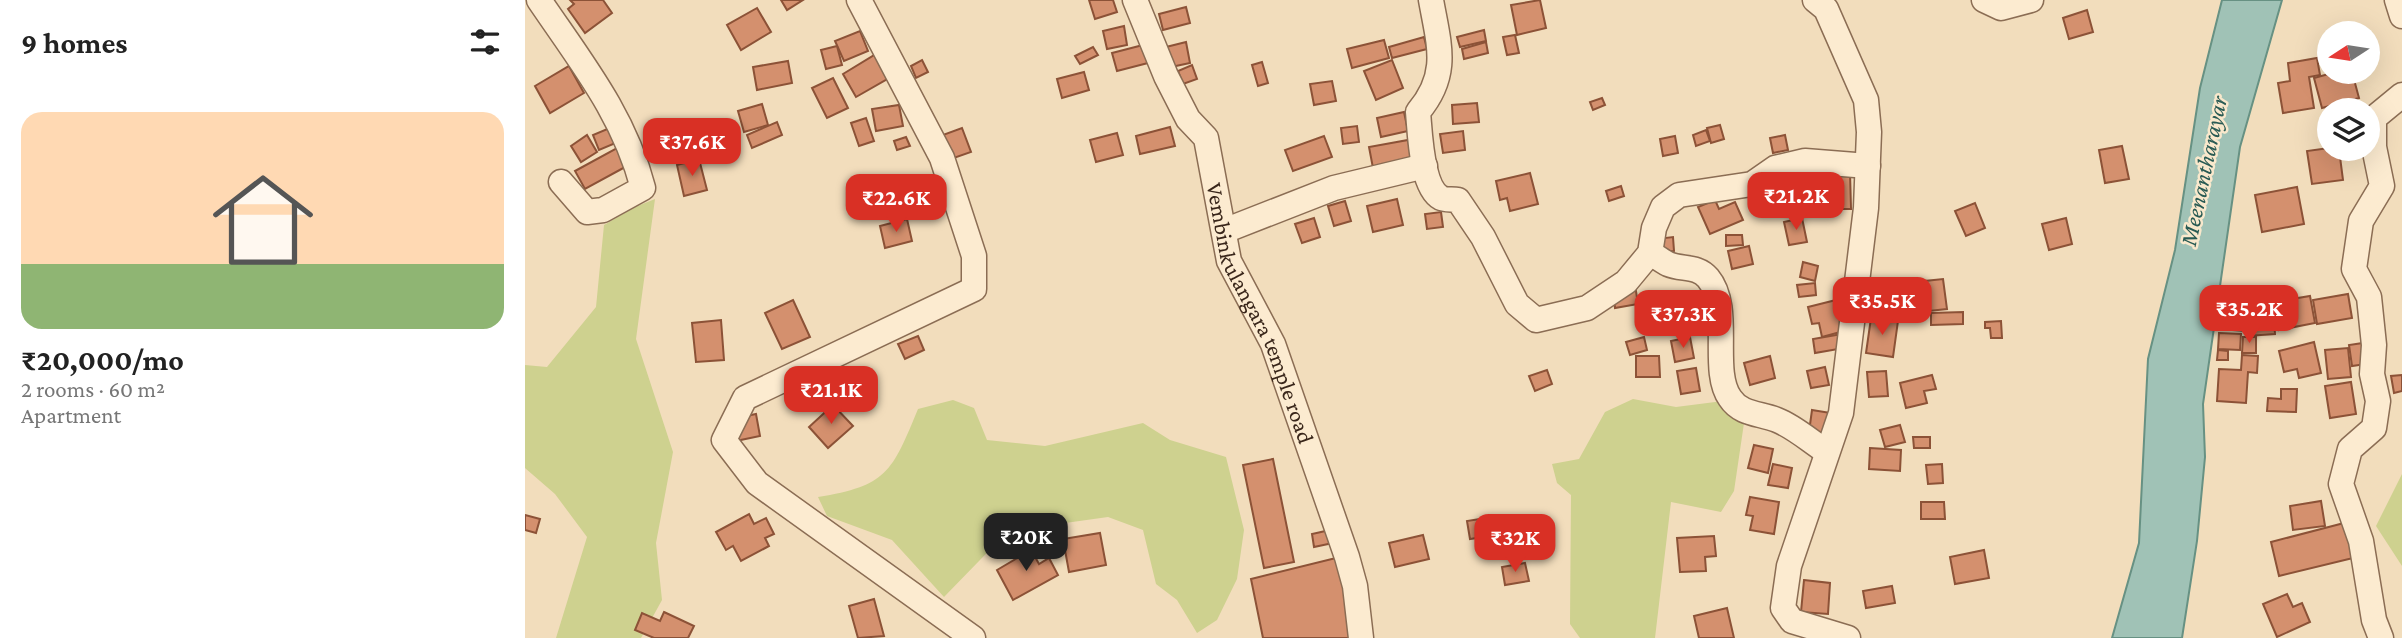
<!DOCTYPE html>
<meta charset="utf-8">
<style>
:root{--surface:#fff;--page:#f2f2f2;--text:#222;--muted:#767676;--accent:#d93025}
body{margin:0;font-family:"Crimson Pro",serif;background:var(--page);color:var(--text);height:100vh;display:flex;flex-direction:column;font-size:26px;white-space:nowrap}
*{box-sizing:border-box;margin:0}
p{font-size:23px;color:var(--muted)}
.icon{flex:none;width:38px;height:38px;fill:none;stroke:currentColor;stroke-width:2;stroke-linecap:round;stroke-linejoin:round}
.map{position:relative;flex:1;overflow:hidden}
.side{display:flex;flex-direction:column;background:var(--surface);width:525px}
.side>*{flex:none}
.needle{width:46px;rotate:258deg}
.fabs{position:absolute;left:1792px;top:21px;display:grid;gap:14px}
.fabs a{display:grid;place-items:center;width:63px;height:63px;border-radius:50%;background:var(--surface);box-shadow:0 7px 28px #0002;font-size:35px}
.price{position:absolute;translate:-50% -60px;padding:0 16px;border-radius:14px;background:var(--accent);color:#fff;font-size:23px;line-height:46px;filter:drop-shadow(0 2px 4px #0008)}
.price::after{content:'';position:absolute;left:50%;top:42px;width:21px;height:16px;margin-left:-10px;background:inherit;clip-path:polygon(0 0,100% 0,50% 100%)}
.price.on{background:#222;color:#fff}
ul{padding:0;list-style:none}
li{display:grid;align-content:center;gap:14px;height:371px;padding:0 21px}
li span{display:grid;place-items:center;height:217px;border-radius:21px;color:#555}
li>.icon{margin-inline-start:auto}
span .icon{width:126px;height:126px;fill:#fffc;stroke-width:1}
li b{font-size:30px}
h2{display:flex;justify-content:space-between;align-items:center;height:84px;padding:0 21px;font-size:30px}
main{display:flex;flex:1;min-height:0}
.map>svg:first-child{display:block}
</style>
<main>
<section class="side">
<h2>9 homes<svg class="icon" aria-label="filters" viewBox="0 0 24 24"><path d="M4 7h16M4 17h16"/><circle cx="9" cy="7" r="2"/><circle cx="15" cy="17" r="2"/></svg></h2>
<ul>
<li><span style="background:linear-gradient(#ffd9b3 70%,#8fb573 0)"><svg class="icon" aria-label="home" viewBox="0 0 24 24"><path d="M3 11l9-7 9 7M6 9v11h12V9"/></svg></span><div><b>₹20,000/mo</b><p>2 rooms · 60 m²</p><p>Apartment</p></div></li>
</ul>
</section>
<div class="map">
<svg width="1877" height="638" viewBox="0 0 1877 638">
<rect width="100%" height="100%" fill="#f2ddbc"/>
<!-- green -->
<g fill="#ced18f">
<path d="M130,199L111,339L148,452L131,543L137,600L116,638H31L62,537L30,494L0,468V365L22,367L71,307L79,225L110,207Z"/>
<path d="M1108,399L1151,407L1198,401L1219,423L1209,491L1196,512L1146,502L1130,638H1055L1045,624L1046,495L1032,483L1027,464L1054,459L1080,412Z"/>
<path d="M428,400L449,408L462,440L520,446L618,423L645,440L701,457L719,530L712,579L692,620L672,633L652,600L631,584L618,530L583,517L533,524L489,525L419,597L367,540L302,516L293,497C362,486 367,472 393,409Z"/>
<path d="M1877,474V566L1851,526Z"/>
</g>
<!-- water -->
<path fill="#a0c2b6" stroke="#679183" stroke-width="2" d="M1697,0H1757L1715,147L1678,404L1680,457L1672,541L1657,638H1587L1614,543L1623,359L1650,250L1675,88Z"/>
<!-- building -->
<g fill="#d4906e" stroke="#8c5237" stroke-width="2">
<path d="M45,0H78L87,13L60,33L43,9L49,4Z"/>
<path d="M256,0H278L262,10Z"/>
<path d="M564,0H588L592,12L570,19Z"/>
<path d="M1015,0L1021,28L992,35L986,5Z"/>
<path d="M661,7L665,23L638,30L634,14Z"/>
<path d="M232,8L246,32L216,50L202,25Z"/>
<path d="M1562,10L1568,32L1544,39L1538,18Z"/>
<path d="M599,26L602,45L582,49L578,31Z"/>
<path d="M959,30L961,41L935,47L932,37Z"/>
<path d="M335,31L343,51L319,61L310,41Z"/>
<path d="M990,35L994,53L982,55L978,37Z"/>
<path d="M899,37L902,49L867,58L864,47Z"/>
<path d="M859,40L864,58L827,68L822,49Z"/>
<path d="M661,42L665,63L646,67L641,47Z"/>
<path d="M961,42L963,53L939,59L937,49Z"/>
<path d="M618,45L623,63L592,71L587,53Z"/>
<path d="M312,46L317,65L301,69L296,50Z"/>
<path d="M568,47L573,55L555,64L550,56Z"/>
<path d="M351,54L364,78L331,97L318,74Z"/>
<path d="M1792,58L1795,75L1784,77L1789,108L1758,113L1753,83L1765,81L1763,63Z"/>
<path d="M397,60L403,72L391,78L386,66Z"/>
<path d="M867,60L878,88L851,100L839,71Z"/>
<path d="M263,61L267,83L232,90L228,67Z"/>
<path d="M737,62L743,83L733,86L727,65Z"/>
<path d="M667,65L672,79L658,84L653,71Z"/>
<path d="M44,66L59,93L25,113L10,86Z"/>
<path d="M559,72L564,90L537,98L532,79Z"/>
<path d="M1811,72H1827L1834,98L1797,108L1789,78Z"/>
<path d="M308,78L323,108L302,118L287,88Z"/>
<path d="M807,81L811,101L789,105L785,84Z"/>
<path d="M1077,98L1080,105L1068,110L1065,102Z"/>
<path d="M952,103L954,122L928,124L927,105Z"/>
<path d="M237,104L243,125L219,132L213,111Z"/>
<path d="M374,105L378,126L351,131L347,109Z"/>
<path d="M879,112L883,131L856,137L852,118Z"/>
<path d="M341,118L349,141L334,146L326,123Z"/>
<path d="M252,122L257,135L227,148L222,135Z"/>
<path d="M1195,125L1199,139L1186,143L1182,128Z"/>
<path d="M832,126L834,142L818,144L816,128Z"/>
<path d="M87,127L93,142L74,150L68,135Z"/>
<path d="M645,127L650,146L615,154L611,136Z"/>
<path d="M437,128L446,152L423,160L415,136Z"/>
<path d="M1181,130L1185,141L1171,146L1168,135Z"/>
<path d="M938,131L940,150L918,153L915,134Z"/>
<path d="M592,133L598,155L571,162L565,140Z"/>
<path d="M62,135L72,152L56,162L46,146Z"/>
<path d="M1260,135L1263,150L1248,153L1245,138Z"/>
<path d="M799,136L807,157L768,171L760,150Z"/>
<path d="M1150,136L1153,153L1138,156L1135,139Z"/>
<path d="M381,137L385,146L372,150L369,141Z"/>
<path d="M883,140L887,160L848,168L844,147Z"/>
<path d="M1597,146L1604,179L1580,183L1574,150Z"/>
<path d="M92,148L102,166L60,189L50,171Z"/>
<path d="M1804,148L1833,149V154L1815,157L1818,180L1787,184L1782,151Z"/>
<path d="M174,159L182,190L159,196L152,165Z"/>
<path d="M1005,173L1013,204L985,211L982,198L975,200L971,181Z"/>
<path d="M1325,173L1326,209H1298L1297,174Z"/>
<path d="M1096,186L1099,196L1084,201L1081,191Z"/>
<path d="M1772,187L1779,224L1737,232L1730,195Z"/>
<path d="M1271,188L1274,204L1263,207L1260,190Z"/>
<path d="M872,199L878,225L848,232L842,206Z"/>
<path d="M1190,200L1194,209L1210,202L1218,220L1185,234L1173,207Z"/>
<path d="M820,201L826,221L809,226L803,206Z"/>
<path d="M1450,203L1460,228L1441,236L1430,211Z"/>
<path d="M916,212L918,227L902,229L900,214Z"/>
<path d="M789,218L795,237L777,243L770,224Z"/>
<path d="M1277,218L1282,242L1264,245L1259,222Z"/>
<path d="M1541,218L1547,244L1524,250L1517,224Z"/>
<path d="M382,219L387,241L360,248L355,226Z"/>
<path d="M1201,235H1217L1218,245L1201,246Z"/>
<path d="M1148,237L1149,251L1125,254L1123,240Z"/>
<path d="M1224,246L1228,264L1207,269L1203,251Z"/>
<path d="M1278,262L1293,266L1290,281L1275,277Z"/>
<path d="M1418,279L1422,309L1404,311L1400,281Z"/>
<path d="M1290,283L1291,295L1274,297L1272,285Z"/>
<path d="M1110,285L1113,304L1090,308L1088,289Z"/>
<path d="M1823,294L1827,318L1792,324L1788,300Z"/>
<path d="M1785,296L1790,323L1754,330L1749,302Z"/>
<path d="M1736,298H1747L1748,321H1737Z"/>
<path d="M1697,299L1735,302L1734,321L1721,320L1720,331L1694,329Z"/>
<path d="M268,300L285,337L257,349L240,313Z"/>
<path d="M1311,300L1319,331L1297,337L1294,323L1287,324L1283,307Z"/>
<path d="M1438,312V324L1406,325V313Z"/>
<path d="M1346,318L1373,321L1368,357L1341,353Z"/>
<path d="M196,320L199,360L171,362L167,323Z"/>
<path d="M1476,321L1477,338H1466L1465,328H1460V322Z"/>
<path d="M1749,321L1750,334L1722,336L1721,324Z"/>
<path d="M1694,333L1716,334L1715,350L1693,349Z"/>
<path d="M1317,334L1319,348L1290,353L1288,339Z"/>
<path d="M393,336L399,350L380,359L373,344Z"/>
<path d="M1119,337L1122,350L1105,355L1101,342Z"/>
<path d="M1165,337L1169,358L1150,362L1146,341Z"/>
<path d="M1718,337H1731V353H1717Z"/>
<path d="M1789,342L1796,373L1774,378L1772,369L1759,372L1754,351Z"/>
<path d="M1838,343L1841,364L1827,366L1824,345Z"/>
<path d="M1823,348L1826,377L1803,379L1800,350Z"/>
<path d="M1693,350L1703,351V360H1692Z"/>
<path d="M1717,355L1733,356L1732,373L1723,372L1721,403L1692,401L1694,369L1716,370Z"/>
<path d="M1111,356H1134L1135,377H1111Z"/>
<path d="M1245,356L1250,378L1225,385L1219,363Z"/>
<path d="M1300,367L1304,385L1286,388L1282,371Z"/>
<path d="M1171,368L1175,391L1156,394L1152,371Z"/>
<path d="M1022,370L1027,384L1010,391L1004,376Z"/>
<path d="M1361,371L1363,396L1344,397L1342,372Z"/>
<path d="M1407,375L1411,389L1399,391L1402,403L1381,408L1375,383Z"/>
<path d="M1877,375V391L1869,393L1866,376Z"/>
<path d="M1826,382L1831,414L1805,418L1800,386Z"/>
<path d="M1756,389H1772L1771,412L1742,411L1743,398L1756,399Z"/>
<path d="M308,405L328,426L303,448L284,427Z"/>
<path d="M1287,410L1312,414L1308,435L1284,432Z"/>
<path d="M231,414L235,436L206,442L202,420Z"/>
<path d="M1375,425L1380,442L1360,447L1355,430Z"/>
<path d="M1388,437H1405V448H1389Z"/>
<path d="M1229,445L1248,449L1243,473L1223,468Z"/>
<path d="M1345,448L1376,450L1375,471L1344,469Z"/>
<path d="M748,459L769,562L739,568L718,465Z"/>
<path d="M1248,464L1267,468L1263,488L1243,485Z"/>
<path d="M1417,464L1418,483L1403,484L1401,465Z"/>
<path d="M1225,497L1254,502L1249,534L1225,530L1228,516L1221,515Z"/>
<path d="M1796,501L1800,526L1768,530L1765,506Z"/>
<path d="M1396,502H1419L1420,519H1396Z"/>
<path d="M224,514L229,524L241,518L249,534L240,538L244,546L216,561L208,546L201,550L191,532Z"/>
<path d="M0,515L15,519L11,533L0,530Z"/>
<path d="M974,516L977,534L945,539L942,521Z"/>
<path d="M1819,523L1828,558L1754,576L1746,542Z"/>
<path d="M805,530L808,543L789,547L787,534Z"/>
<path d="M575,533L581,565L544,572L538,539Z"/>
<path d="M898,535L904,559L870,567L864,543Z"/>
<path d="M1189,536L1191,556L1180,557L1181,571L1155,572L1152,538Z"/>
<path d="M503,544L514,564L524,558L533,575L488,600L472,570L494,557L491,551Z"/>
<path d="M1459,550L1464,578L1430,584L1425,557Z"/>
<path d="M815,557L829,638H738L726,579Z"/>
<path d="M1000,563L1004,581L980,585L977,567Z"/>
<path d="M1279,580L1305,583L1303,614L1276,612Z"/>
<path d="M1367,586L1370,603L1341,608L1338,591Z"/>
<path d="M1762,594L1768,607L1777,603L1785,622L1752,637L1738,604Z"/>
<path d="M349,599L359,636L333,638L324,606Z"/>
<path d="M1202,608L1209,638H1174L1169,616Z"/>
<path d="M139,612L169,626L163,638H129L110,630L117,613L135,621Z"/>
</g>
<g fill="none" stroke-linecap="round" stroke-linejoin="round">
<!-- minor casing -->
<g stroke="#8b6d54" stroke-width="27">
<g id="minor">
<path d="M14,0C56,62 99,115 118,188L78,210L62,212L36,182"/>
<path d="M334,0L417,158L449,256V289L220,398L199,440L232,483L448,638"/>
<path id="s1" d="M610,0L641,76L663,119L681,138L704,261L748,344L822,557L830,586L836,638"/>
<path d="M906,0C914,45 925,74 893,112C895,132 896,187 916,198C920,200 928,199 933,200L958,237L992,304L1011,320L1062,308L1101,282L1125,253L1129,228L1138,207L1154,195L1227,184L1250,168L1280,161L1343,166"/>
<path d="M1290,0L1301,9L1341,100L1344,132L1341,208L1316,413L1264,566L1258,608L1267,621L1323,638"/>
<path d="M1459,0L1476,8L1506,0"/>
<path d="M1872,0L1877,16"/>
<path d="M699,231L809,188L900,166"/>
<path d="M1125,253C1131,256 1137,261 1143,264C1157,270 1172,265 1183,278C1208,308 1185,370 1205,398C1216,415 1235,413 1252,420C1270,427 1286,442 1302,452"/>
<path d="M1856,638L1849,620L1836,541L1816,484L1825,449L1849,428L1853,401L1847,374L1849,345L1844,297L1829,269L1836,221L1857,186L1849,147V118L1877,95"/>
</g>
</g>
<!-- minor -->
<use href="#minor" stroke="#fcebd0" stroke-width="24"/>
</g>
<g text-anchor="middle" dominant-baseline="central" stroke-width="5" stroke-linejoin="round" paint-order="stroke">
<!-- street labels -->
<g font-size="23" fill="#39261a" stroke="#f9e8cc">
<text stroke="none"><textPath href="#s1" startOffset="341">Vembinkulangara temple road</textPath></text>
</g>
<!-- water labels -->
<g font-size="24" font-style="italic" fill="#285a53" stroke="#f9e8cc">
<text transform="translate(1678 171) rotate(-78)">Meenantharayar</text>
</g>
</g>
</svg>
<div class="fabs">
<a><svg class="needle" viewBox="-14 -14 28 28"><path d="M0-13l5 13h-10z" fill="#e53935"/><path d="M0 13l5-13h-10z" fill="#767676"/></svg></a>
<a><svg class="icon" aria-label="layers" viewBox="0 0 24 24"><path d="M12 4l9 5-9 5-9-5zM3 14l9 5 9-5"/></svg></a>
</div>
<b class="price" style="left:167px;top:178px">₹37.6K</b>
<b class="price" style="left:1271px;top:232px">₹21.2K</b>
<b class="price" style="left:371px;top:234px">₹22.6K</b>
<b class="price" style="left:1357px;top:337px">₹35.5K</b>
<b class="price" style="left:1724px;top:345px">₹35.2K</b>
<b class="price" style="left:1158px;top:350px">₹37.3K</b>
<b class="price" style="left:306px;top:426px">₹21.1K</b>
<b class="price on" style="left:501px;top:573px">₹20K</b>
<b class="price" style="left:990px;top:574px">₹32K</b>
</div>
</main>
